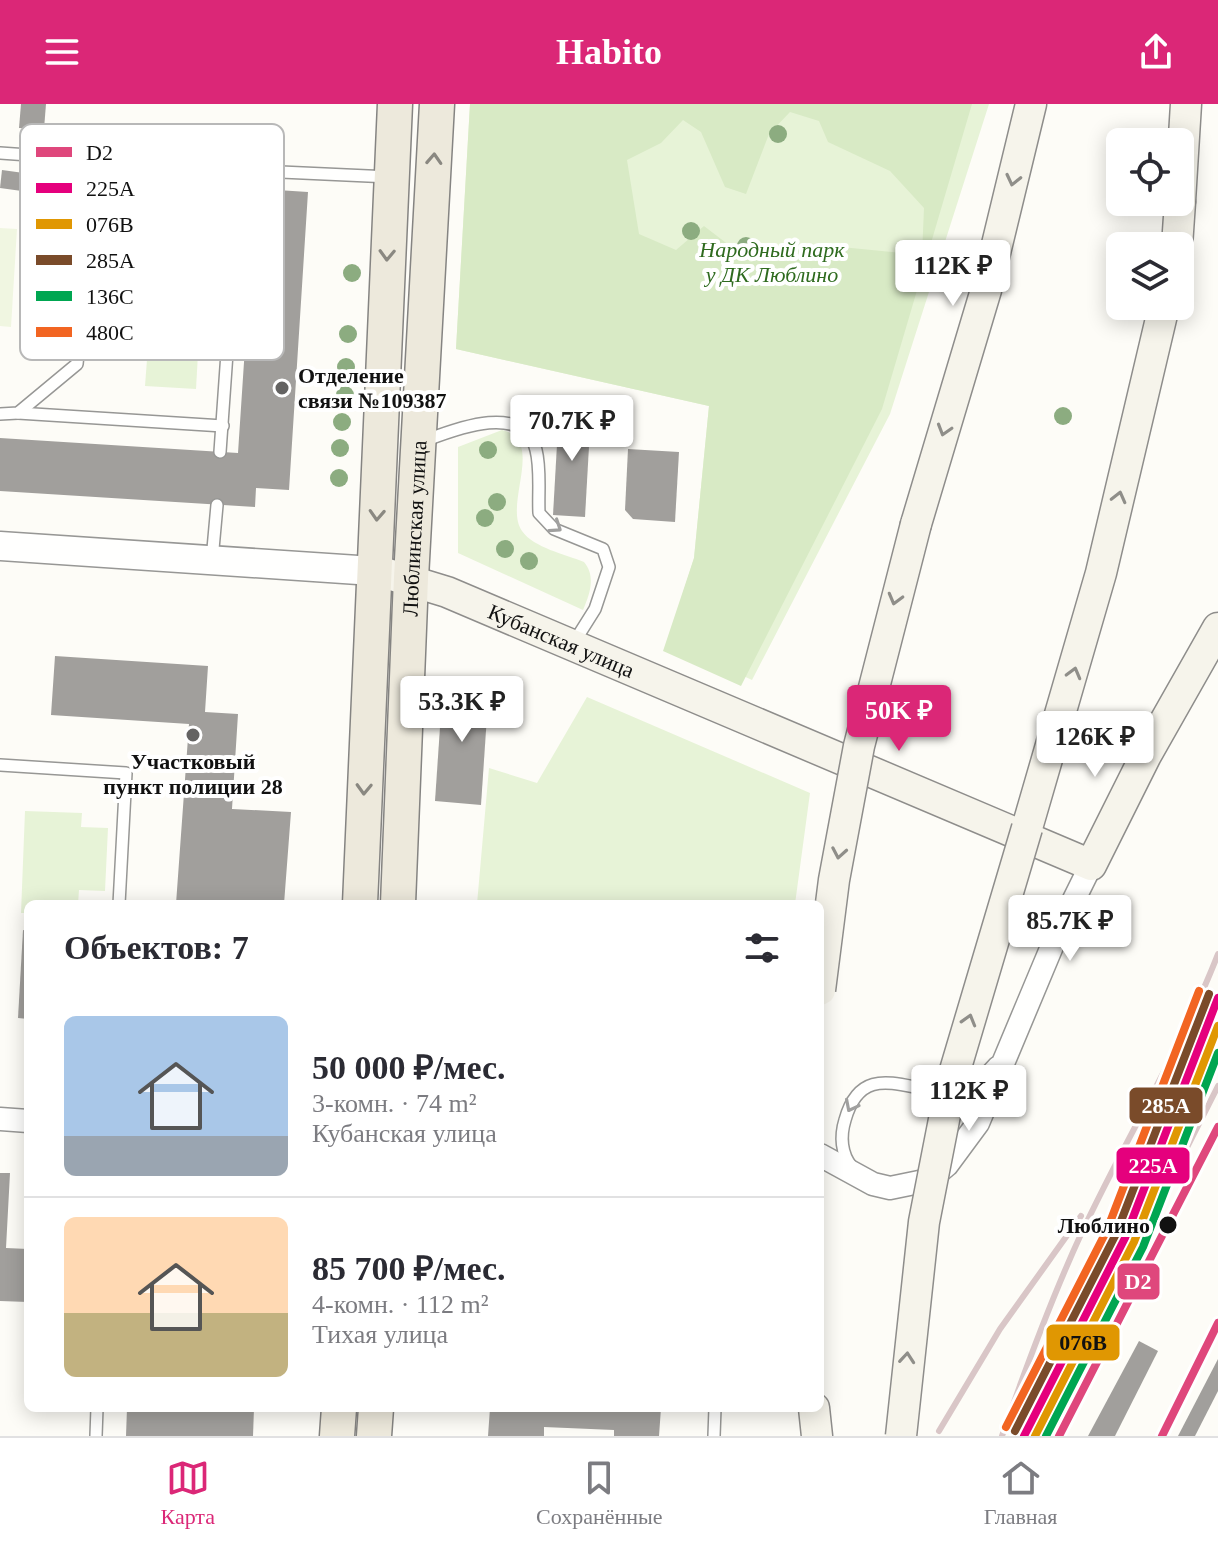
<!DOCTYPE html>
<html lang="ru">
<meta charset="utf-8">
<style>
:root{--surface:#fff;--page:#f7f7f7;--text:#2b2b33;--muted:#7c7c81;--line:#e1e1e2;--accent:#db2777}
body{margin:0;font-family:"Times New Roman",serif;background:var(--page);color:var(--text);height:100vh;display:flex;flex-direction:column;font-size:30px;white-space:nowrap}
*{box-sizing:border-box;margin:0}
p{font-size:26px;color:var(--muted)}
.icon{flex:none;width:44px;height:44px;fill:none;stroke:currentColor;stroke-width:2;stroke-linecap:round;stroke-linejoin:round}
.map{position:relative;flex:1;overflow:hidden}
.drawer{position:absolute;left:24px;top:796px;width:800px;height:512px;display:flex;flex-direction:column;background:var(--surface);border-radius:12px;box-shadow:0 4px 20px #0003}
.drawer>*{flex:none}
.buttons{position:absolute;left:1106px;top:24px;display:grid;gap:16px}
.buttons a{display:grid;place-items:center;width:88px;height:88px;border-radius:12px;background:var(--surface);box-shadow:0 4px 20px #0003;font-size:40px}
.price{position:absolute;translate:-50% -68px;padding:0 18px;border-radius:8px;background:#fff;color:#222;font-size:26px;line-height:52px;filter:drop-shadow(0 2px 4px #0008)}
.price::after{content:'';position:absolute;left:50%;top:48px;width:24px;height:18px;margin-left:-12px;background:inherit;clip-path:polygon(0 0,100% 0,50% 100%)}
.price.on{background:var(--accent);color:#fff}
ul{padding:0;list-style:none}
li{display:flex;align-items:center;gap:24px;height:200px;padding:0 40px}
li+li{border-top:2px solid var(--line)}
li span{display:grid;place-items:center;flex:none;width:224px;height:160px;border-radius:12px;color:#555}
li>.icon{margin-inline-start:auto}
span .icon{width:96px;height:96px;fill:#fffc;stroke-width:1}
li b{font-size:34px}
h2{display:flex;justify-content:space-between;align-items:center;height:96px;padding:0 40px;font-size:34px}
header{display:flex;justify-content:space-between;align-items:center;height:104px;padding:0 40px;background:var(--accent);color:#fff;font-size:36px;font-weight:700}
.menu{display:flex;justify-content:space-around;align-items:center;height:112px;border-top:2px solid var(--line);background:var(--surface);font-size:22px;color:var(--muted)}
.menu a{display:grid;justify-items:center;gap:4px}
.menu .on{color:var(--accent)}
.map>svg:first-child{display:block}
</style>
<header><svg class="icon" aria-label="menu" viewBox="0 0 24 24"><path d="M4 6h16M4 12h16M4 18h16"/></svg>Habito<svg class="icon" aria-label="share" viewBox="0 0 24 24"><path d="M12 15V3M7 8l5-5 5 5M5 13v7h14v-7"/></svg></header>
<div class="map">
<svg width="1218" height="1332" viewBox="0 0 1218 1332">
<rect width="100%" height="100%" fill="#fdfcf7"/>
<!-- green -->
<g fill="#e7f3d7">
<path d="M470,0H989L890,310L752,576L668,537L694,454L709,302L456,245Z"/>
<path d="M149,229L199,232L196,285L145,282Z"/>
<path d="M502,326C546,336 503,400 522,427C534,444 565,450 584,458C596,472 590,490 583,506L458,449V343Z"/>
<path d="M587,593L810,689L795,800H477L489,664L537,679Z"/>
<path d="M25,707L82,709L81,723L108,724L105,787L79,786L78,800H28V809H21Z"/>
</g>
<!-- forest -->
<path fill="#d8eac5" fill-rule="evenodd" d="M470,0H972L882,305L741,582L663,547L694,454L709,302L456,245ZM790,8L819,17L828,38L890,67L924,104L922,151L801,139L751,158L704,122L676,146L639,130L627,56L661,39L683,16L701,28L725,83L746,90L769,30Z"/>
<!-- pitch -->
<path fill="#f0f6e1" d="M0,124L17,125L11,223L0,222Z"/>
<!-- building -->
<g fill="#a19f9c">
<path d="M21,0H46L44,25L19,24Z"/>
<path d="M2,66L31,70L29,88L0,84Z"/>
<path d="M110,75L308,88L289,386L256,384L255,403L0,387V334L238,349L252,137L107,128Z"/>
<path d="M559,305L591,307L585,413L553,411Z"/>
<path d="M628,345L679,348L675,418L633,415L625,406Z"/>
<path d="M55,552L208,562L205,608L238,610L232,705L291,708L284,800H176L189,620L51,611Z"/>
<path d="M443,579L489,582L481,701L435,697Z"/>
<path d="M23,826L28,827V915L18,914Z"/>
<path d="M0,1069H10L6,1144L28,1145V1198L0,1197Z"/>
<path d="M1139,1237L1158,1247L1115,1332H1088Z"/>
<path d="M1218,1255V1287L1195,1332H1178Z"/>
<path d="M127,1304H254L253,1332H126Z"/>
<path d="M490,1304H661L659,1332H614V1326L544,1323V1332H488Z"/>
</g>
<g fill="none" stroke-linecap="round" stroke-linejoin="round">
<!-- service casing -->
<g stroke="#979795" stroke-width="14">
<g id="service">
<path d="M0,49L240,66"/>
<path d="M69,54L89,144L234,155"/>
<path d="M239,84L240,66L390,73"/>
<path d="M18,309L223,322"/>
<path d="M0,310L18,309L77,260L89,144"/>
<path d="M424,337C453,326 524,297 536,346C541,365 538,389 539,409L554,425L603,445L609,463L595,505L573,540"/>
<path d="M220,348L235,136"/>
<path d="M212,456L217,401"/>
<path d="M0,661L126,669L119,800"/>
<path d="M852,1063C841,1050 840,1032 845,1016C864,947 919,998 961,985C975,981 986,969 995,959"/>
<path d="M96,1332L97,1304"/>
<path d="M714,1332L715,1304"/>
</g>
</g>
<!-- minor casing -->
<g stroke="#979795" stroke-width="25">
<g id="minor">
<path d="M0,1015L28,1017"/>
<path d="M820,1051L873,1080L890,1084L929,1076L947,1061L978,1019L1058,828L1091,761"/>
</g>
</g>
<!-- tertiary casing -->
<g stroke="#979795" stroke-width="31">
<path id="tertiary" d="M0,442L373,467"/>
</g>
<!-- secondary casing -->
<g stroke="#8e8d8b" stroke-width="33">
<g id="secondary">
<path d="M1180,97L1186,0"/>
<path d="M1177,142L1180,98"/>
<path d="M916,420L986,186L1031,0"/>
<path id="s1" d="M388,470L447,488L1091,761L1146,651L1218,524"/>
<path d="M1027,724L1101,469L1164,202"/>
<path d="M814,1304L817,1332"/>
</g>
</g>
<!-- primary casing -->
<g stroke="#858482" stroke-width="37">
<g id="primary">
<path d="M360,800L395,0"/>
<path id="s2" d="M398,800L411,474L437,0"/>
<path d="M337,1332L339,1304"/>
<path d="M374,1332L376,1304"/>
</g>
</g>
<!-- service -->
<use href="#service" stroke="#fffffe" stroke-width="11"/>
<!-- minor -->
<use href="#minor" stroke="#fffffe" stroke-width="22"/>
<!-- tertiary -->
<use href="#tertiary" stroke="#fffffe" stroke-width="28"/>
<!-- secondary -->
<use href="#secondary" stroke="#f6f4eb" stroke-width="30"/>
<!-- primary -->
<use href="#primary" stroke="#ede9dc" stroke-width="34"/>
<!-- rail -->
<g stroke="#d9c6c7" stroke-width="6">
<path d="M939,1327L1000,1225L1081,1112"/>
<path d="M1002,1332C1026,1263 1051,1195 1082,1128C1126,1034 1180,947 1218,850"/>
<path d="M1041,1332L1218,982"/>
</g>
<!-- secondary-bridge casing -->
<g stroke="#8e8d8b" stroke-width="33" stroke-linecap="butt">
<g id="secondary-bridge">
<path d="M820,886L834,776L859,642L916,420"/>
<path d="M901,1332L924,1118L951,980L1027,724"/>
</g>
</g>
<!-- secondary-bridge -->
<use href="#secondary-bridge" stroke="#f6f4eb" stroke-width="30"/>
<!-- rail-1 casing -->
<g stroke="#fff" stroke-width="14">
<g id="rail-1">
<path d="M1059,1332L1218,1023"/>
<path d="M1162,1332L1218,1219"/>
</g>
</g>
<!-- rail-2 casing -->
<g stroke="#fff" stroke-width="14">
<path id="rail-2" d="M1024,1332L1125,1134L1218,894"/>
</g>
<!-- rail-3 casing -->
<g stroke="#fff" stroke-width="14">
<path id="rail-3" d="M1035,1332L1134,1138L1218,922"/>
</g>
<!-- rail-4 casing -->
<g stroke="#fff" stroke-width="14">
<path id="rail-4" d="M1015,1327L1116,1130L1209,890"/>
</g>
<!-- rail-5 casing -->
<g stroke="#fff" stroke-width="14">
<path id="rail-5" d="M1046,1332L1143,1143L1218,949"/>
</g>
<!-- rail-6 casing -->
<g stroke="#fff" stroke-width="14">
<path id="rail-6" d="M1006,1323L1107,1126L1199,887"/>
</g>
<!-- rail-1 -->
<use href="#rail-1" stroke="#df477c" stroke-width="8"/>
<!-- rail-2 -->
<use href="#rail-2" stroke="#e5007d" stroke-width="8"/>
<!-- rail-3 -->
<use href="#rail-3" stroke="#e09702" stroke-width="8"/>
<!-- rail-4 -->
<use href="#rail-4" stroke="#7a4b2a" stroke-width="8"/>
<!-- rail-5 -->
<use href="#rail-5" stroke="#00a651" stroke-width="8"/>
<!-- rail-6 -->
<use href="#rail-6" stroke="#f26522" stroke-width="8"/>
</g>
<!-- trees -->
<g fill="#8cac80">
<circle cx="778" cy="30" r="9"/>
<circle cx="691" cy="127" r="9"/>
<circle cx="746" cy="142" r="9"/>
<circle cx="352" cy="169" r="9"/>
<circle cx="348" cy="230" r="9"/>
<circle cx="346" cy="263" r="9"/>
<circle cx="345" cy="291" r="9"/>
<circle cx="1063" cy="312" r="9"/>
<circle cx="342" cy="318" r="9"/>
<circle cx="340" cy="344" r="9"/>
<circle cx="488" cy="346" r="9"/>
<circle cx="339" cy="374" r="9"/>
<circle cx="497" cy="398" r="9"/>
<circle cx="485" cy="414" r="9"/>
<circle cx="505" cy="445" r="9"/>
<circle cx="529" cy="457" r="9"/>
</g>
<!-- one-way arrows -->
<defs><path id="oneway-chevron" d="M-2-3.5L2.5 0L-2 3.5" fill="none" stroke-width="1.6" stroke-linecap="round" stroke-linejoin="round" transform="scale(2)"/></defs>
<g stroke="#8a8881">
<use href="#oneway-chevron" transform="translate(434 55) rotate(-87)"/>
<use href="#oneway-chevron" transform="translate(387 151) rotate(92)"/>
<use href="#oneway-chevron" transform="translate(377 411) rotate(93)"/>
<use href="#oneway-chevron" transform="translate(364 685) rotate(92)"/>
</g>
<g stroke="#8f8e89">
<use href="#oneway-chevron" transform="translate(1013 76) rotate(103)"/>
<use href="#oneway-chevron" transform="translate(944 326) rotate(107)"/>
<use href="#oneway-chevron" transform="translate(1119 393) rotate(-76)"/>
<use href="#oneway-chevron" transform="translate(895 495) rotate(105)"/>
<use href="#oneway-chevron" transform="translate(1074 569) rotate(-75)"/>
<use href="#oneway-chevron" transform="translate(839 749) rotate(100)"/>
<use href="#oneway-chevron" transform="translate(969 916) rotate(-74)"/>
<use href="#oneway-chevron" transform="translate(907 1254) rotate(-85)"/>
</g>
<g stroke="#a0a09f">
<use href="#oneway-chevron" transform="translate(556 423) rotate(34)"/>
<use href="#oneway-chevron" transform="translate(851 1002) rotate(117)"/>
</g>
<!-- markers -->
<g fill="#646362" stroke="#fff" stroke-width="3">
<circle cx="282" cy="284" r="8"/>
<circle cx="193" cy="631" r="8"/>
</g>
<circle fill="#111" stroke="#fff" stroke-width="3" cx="1168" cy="1121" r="10"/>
<g text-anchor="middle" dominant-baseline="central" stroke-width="8" stroke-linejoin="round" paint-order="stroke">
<!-- park labels -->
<g font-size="22" font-style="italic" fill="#2f6b1f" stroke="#fff">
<text x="772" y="145">Народный парк<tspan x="772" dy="25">у ДК Люблино</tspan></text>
</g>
<!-- poi labels -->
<g font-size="22" font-weight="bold" fill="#111" stroke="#fff" text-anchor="start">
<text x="298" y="271">Отделение<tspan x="298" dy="25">связи №109387</tspan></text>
<text x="193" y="657" text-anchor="middle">Участковый<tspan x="193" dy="25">пункт полиции 28</tspan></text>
</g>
<!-- street labels -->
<g font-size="22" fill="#111" stroke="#fff">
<text stroke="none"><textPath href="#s2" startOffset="376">Люблинская улица</textPath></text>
<text stroke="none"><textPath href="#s1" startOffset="186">Кубанская улица</textPath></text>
</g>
<!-- stop labels -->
<g font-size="22" font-weight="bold" fill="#111" stroke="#fff" text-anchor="end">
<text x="1150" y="1121">Люблино</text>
</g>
</g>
<!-- legend -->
<rect x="20" y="20" width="264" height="236" rx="12" fill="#fff" stroke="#b8b8b8" stroke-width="2"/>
<rect x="36" y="43" width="36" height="10" fill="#df477c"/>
<rect x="36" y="79" width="36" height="10" fill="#e5007d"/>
<rect x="36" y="115" width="36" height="10" fill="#e09702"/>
<rect x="36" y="151" width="36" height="10" fill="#7a4b2a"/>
<rect x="36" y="187" width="36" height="10" fill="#00a651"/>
<rect x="36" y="223" width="36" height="10" fill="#f26522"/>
<g font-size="22" fill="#111">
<text x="86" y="56">D2</text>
<text x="86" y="92">225А</text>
<text x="86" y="128">076В</text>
<text x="86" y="164">285А</text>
<text x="86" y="200">136С</text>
<text x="86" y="236">480С</text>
</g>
<g stroke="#fff" stroke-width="3">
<rect x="1128" y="982" width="76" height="39" rx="8" fill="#7a4b2a"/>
<rect x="1115" y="1042" width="76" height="39" rx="8" fill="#e5007d"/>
<rect x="1116" y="1158" width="45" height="39" rx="8" fill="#df477c"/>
<rect x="1045" y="1219" width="76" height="39" rx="8" fill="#e09702"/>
</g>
<g font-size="22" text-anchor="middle" font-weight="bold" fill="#fff">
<text x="1166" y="1009">285А</text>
<text x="1153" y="1069">225А</text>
<text x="1138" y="1185">D2</text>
</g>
<g font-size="22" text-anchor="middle" font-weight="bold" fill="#111">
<text x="1083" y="1246">076В</text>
</g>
</svg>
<div class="buttons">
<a><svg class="icon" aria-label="locate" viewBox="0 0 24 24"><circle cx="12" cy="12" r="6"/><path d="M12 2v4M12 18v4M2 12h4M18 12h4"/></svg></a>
<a><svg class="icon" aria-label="layers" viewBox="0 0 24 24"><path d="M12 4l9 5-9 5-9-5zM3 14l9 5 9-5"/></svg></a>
</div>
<b class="price" style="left:953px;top:204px">112K ₽</b>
<b class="price" style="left:572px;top:359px">70.7K ₽</b>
<b class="price" style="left:462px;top:640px">53.3K ₽</b>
<b class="price on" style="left:899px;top:649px">50K ₽</b>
<b class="price" style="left:1095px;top:675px">126K ₽</b>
<b class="price" style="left:1070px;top:859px">85.7K ₽</b>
<b class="price" style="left:969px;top:1029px">112K ₽</b>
<section class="drawer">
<h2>Объектов: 7<svg class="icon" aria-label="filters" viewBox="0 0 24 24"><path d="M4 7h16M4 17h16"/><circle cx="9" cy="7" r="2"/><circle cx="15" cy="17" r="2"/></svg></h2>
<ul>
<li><span style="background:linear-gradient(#a9c7e8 75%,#9aa5b1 0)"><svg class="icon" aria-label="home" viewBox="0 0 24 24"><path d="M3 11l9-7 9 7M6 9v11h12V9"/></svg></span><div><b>50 000 ₽/мес.</b><p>3-комн. · 74 m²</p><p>Кубанская улица</p></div></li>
<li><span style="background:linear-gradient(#ffd9b3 60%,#c2b280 0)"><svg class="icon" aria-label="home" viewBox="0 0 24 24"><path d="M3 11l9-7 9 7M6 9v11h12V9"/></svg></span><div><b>85 700 ₽/мес.</b><p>4-комн. · 112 m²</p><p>Тихая улица</p></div></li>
</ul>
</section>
</div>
<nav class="menu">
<a class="on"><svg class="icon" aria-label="map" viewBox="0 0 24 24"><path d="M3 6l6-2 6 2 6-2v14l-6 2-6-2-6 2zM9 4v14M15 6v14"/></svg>Карта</a>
<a><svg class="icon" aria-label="saved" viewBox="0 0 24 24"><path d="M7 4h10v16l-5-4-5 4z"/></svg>Сохранённые</a>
<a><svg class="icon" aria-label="home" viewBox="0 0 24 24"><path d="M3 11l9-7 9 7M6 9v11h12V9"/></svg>Главная</a>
</nav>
